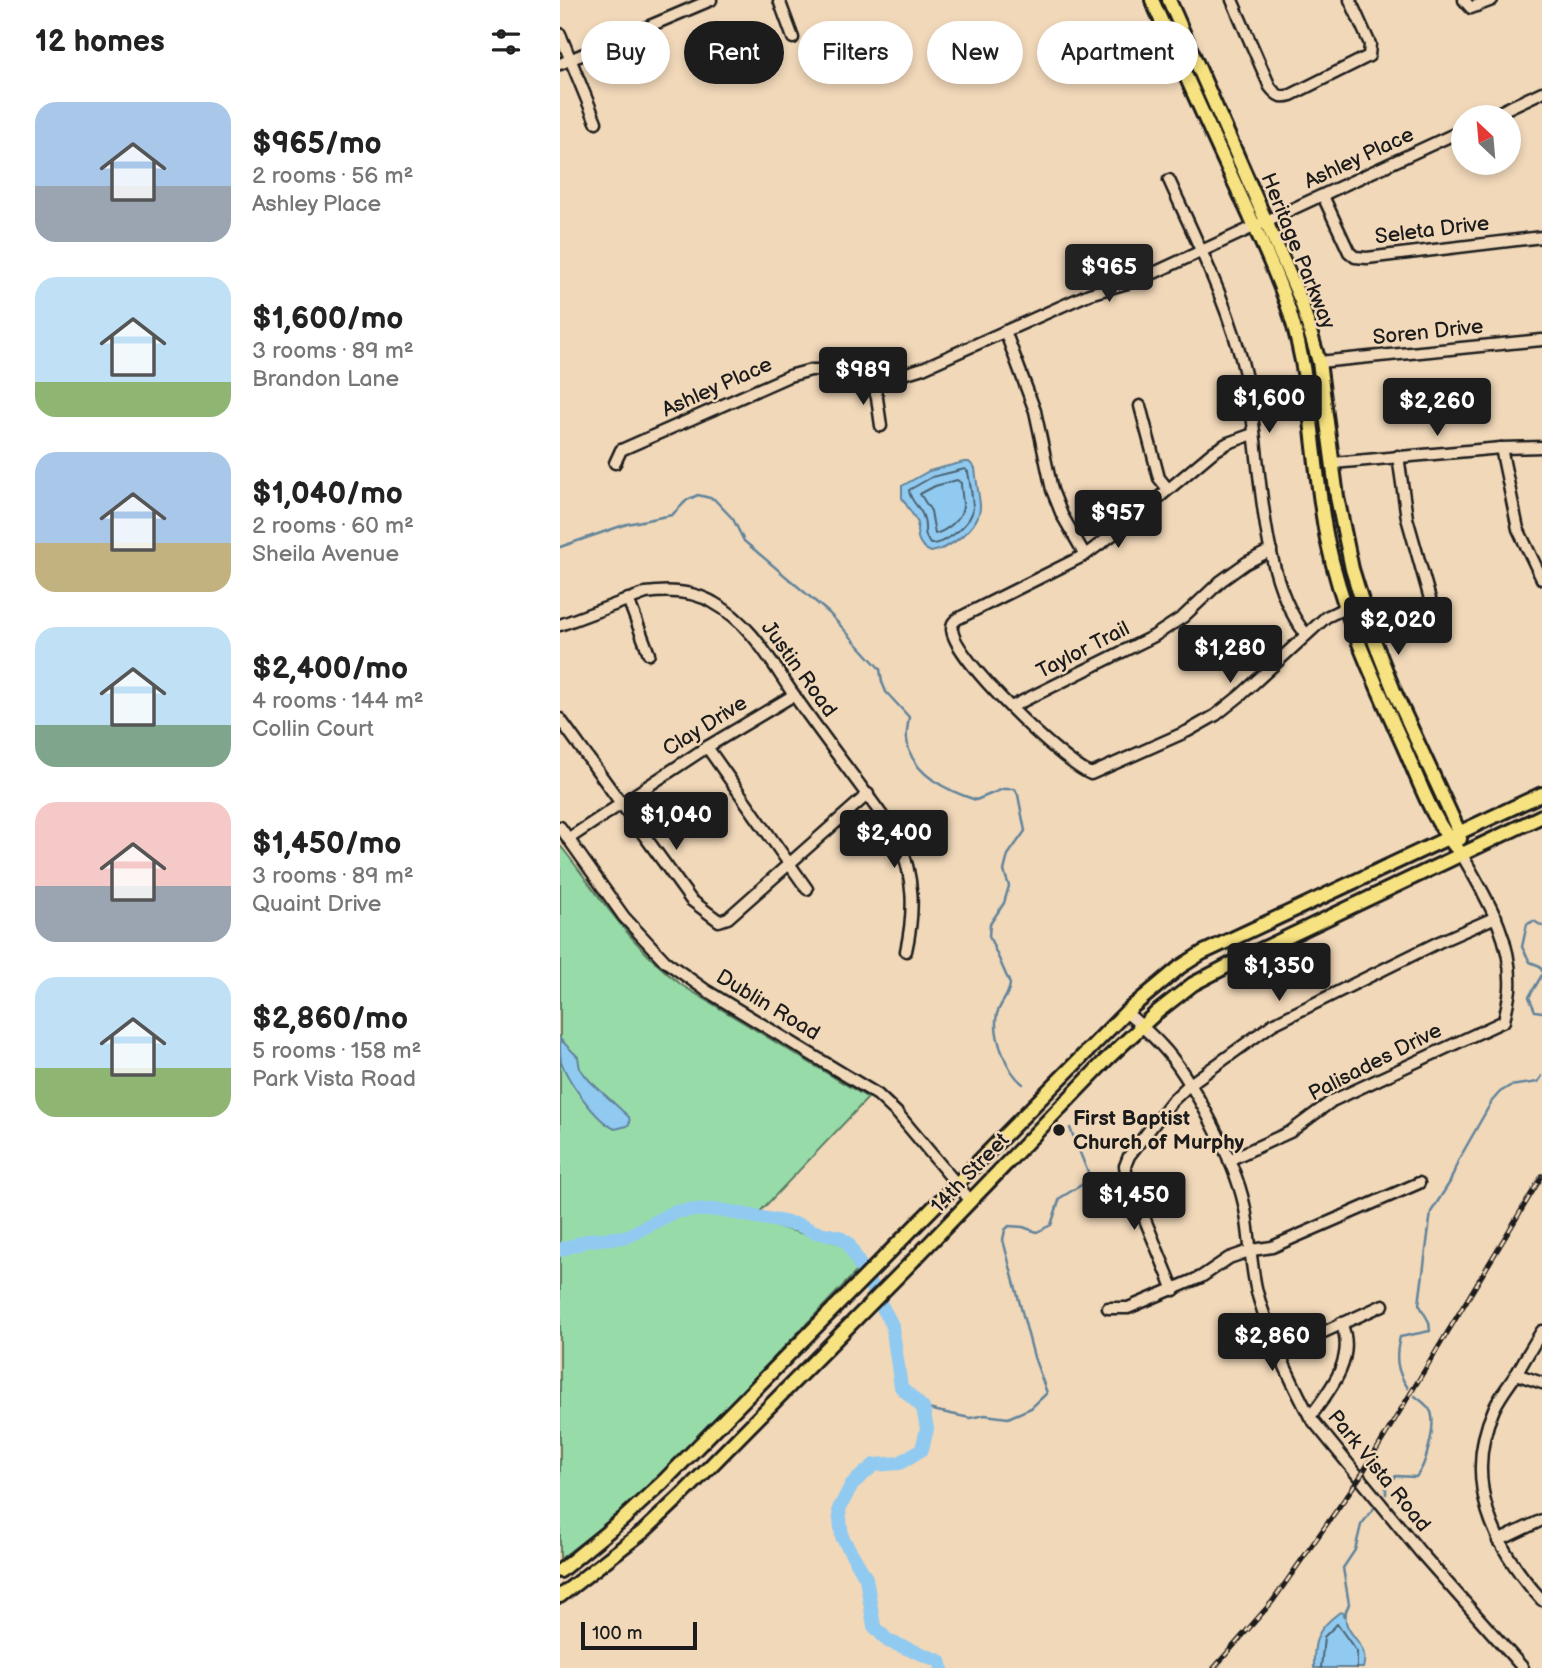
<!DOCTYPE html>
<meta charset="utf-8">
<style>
:root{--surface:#fff;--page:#f2f2f2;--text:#222;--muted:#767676;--accent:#1c1c1c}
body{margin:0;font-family:"Balsamiq Sans",sans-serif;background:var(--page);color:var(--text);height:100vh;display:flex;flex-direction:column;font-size:26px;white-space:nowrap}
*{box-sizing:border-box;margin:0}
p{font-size:23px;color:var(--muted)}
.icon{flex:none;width:38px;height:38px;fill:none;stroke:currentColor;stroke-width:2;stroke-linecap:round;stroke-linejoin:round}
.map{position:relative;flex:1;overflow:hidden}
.drawer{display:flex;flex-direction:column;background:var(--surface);width:560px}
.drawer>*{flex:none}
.banner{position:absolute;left:21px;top:21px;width:665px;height:63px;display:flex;gap:14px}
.needle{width:46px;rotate:334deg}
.tools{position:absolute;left:891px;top:105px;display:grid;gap:14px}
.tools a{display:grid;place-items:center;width:70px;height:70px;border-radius:50%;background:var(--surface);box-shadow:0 4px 10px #0003;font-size:35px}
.scale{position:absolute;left:21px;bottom:18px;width:116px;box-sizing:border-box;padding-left:7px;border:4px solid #1c1c1c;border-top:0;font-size:19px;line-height:24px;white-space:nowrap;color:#1c1c1c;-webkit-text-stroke:5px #f1d8b9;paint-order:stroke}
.price{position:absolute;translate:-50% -60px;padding:0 16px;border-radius:7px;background:var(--accent);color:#fff;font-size:23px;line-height:46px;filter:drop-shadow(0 2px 4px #0008)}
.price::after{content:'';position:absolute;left:50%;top:42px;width:21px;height:16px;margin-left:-10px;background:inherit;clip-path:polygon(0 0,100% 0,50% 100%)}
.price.active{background:#222;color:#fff}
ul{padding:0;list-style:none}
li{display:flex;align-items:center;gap:21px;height:175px;padding:0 35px}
li span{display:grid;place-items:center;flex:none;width:196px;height:140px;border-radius:21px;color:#555}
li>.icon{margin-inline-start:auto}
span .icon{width:84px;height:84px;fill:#fffc;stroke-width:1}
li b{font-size:30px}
h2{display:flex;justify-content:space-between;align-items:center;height:84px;padding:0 35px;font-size:30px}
.tag{padding:0 24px;border-radius:32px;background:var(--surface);box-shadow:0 4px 10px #0003;font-size:24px;line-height:63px}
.tag.active{background:var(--accent);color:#fff}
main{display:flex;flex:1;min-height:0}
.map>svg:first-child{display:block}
</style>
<main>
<section class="drawer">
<h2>12 homes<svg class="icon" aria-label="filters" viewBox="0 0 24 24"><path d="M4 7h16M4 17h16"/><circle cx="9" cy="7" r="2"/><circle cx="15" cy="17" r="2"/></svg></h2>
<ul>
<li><span style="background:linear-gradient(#a9c7e8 60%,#9aa5b1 0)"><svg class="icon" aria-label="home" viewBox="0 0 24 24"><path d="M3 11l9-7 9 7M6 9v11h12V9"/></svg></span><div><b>$965/mo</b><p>2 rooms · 56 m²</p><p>Ashley Place</p></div></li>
<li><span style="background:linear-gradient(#bfe0f5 75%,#8fb573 0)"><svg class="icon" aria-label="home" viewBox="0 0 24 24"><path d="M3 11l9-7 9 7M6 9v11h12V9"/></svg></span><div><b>$1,600/mo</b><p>3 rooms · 89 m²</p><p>Brandon Lane</p></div></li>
<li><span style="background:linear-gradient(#a9c7e8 65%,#c2b280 0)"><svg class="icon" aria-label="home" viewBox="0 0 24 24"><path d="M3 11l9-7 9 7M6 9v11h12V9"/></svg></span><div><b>$1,040/mo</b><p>2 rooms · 60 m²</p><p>Sheila Avenue</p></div></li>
<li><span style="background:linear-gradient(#bfe0f5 70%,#7fa58c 0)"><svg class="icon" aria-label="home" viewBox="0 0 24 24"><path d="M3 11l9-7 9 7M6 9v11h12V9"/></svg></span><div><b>$2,400/mo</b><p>4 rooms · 144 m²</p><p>Collin Court</p></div></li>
<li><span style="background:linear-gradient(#f6c9c9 60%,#9aa5b1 0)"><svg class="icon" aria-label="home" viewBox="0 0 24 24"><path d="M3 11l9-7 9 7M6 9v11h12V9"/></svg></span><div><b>$1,450/mo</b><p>3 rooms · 89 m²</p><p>Quaint Drive</p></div></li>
<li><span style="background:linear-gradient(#bfe0f5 65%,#8fb573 0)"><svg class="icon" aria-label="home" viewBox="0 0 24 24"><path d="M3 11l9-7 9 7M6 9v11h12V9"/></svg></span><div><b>$2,860/mo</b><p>5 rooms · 158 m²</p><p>Park Vista Road</p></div></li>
</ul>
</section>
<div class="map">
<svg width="982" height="1668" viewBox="0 0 982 1668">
<rect width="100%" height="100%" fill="#f1d8b9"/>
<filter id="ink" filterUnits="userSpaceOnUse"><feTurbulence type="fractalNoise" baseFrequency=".0143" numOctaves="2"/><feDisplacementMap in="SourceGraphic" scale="14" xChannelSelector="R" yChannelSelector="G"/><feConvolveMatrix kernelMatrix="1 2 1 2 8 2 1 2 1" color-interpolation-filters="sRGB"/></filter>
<g filter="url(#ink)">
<!-- green -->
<path fill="#97dca8" stroke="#5a7c62" stroke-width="2" d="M0,845C38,894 72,948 123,986L308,1098L192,1220L282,1244L299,1269L101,1475L61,1512L0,1559Z"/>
<!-- water -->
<g fill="#91caf0" stroke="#62849b" stroke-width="2">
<path d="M404,462H409L415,468C416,480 419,494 420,505C421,527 389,549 371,552C359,547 355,535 358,523L342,498V486L369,471Z"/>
<path d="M0,1039L18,1057L20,1069L30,1081L69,1117L70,1123L67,1126L55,1129C36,1121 7,1080 1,1061C0,1055 0,1046 0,1039Z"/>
<path d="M780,1612L786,1614C782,1635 811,1642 803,1668H754C753,1640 757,1629 780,1612Z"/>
</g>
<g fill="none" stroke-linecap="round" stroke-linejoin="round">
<!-- shore -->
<g stroke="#4b6271" stroke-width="2">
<path d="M405,469L408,472C410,483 412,495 413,506C414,522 385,545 370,544C361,530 368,528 363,516C359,505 350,502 349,490L372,477Z"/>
<path d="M397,480L401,483C401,490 403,499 403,506C402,519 386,531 375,534L371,511L360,494L375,486Z"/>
<path d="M761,1668L764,1637L777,1624L797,1652V1668"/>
</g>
<!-- stream -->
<g stroke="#62849b" stroke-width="2.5">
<path d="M0,547L67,524L112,515L127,500L138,495L154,499L173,519L184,541L269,613L320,669L322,682L326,692L349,717C348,724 346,733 347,740C350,774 388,791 416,800L443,789H455L458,795L465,831L448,855L444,871L449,886L444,903L430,924L429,936L450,984C449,996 440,1003 437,1014C432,1035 447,1072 463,1084"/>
<path d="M982,926L974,921L967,924L962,947L970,962L980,966L982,971"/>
<path d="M982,975L969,997L975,1011L982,1012"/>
<path d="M848,1388C836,1371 835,1357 840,1337L870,1331L869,1322L859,1304L871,1212L890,1182L898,1161L932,1101L940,1092L950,1086L978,1082L982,1076"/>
<path d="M363,1408L410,1418L425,1415L448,1418L471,1408L487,1393L474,1357L443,1240L445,1230L449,1226L463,1227L477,1232L491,1225L500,1198L528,1181L529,1175L510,1128"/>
<path d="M826,1494V1485L836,1476L856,1477C866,1466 876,1426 871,1412C867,1404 861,1401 855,1396"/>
<path d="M784,1616L789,1604L783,1568L795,1550L801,1525L814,1508"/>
</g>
<!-- river -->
<path stroke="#91caf0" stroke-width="14" d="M0,1250L29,1240L66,1237L114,1212L131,1210H160L239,1225L255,1232L279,1237L288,1243L332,1325L341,1387L363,1408L367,1429L362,1449L340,1463L314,1465L292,1484L279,1509L282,1537L306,1578L314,1626L328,1641L380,1661L382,1668"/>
<!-- minor casing -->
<g stroke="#1c1c1c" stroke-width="15">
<g id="minor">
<path d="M219,0L233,38"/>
<path d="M672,0L710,87C717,96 721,98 731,95L809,56L810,44L790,0"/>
<path d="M904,0L911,8L932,0"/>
<path d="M0,34L36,122"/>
<path d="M0,64L151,0"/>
<path d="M929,117L982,92"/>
<path d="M609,180C638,244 671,310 686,378C702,452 697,576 746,634"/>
<path d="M763,196L789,252L795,257L807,258L982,237"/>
<path d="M445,331L475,411L492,490L502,515L525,555"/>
<path d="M759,362L982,340"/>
<path d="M312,381L317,398L321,426"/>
<path d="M580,406L599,478L608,489"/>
<path d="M693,434L668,443L653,452L566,525L525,555L397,619C393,623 392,623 392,629C393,658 503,763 531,774L628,731L656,715L681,695L766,617L802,600"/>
<path d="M941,448L958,529L982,579"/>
<path d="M838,456L847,518L870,599"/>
<path d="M55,463L61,450L229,376L251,370H270L312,381L337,376L363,368L529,294L581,279L903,130"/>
<path d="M773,463L941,448L982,447"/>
<path d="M68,599L89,654"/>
<path d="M0,625L86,593C108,590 134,591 154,603C191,623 211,662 234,695C268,744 305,790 338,838C354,877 355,910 346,951"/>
<path d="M451,707L594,636L623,617L661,581L686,563L711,550"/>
<path d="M0,719L131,900L159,921L168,918L308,794"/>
<path d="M147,747L247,889"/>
<path d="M0,827L64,917L105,961L147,991L318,1095L338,1114L410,1200"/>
<path d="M8,839L147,747L234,695"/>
<path d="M566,1012C578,1023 590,1033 601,1045C631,1076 675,1162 684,1204C691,1234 690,1273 699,1299C711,1339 730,1379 750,1417L861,1553L963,1668"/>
<path d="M669,1160L730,1132L772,1101L944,1021C946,1010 949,999 950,989C953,938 925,896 901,853"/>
<path d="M614,1290L567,1176L565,1166L569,1156L612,1101L630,1084L713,1024L879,942L936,917"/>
<path d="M548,1308H568L641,1277L669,1258L692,1250L712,1247L859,1183"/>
<path d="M982,1331C973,1345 965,1359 957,1373C949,1385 940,1396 934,1409C902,1480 933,1547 982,1600"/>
<path d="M720,1352L823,1305"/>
<path d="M956,1374L982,1383"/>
<path d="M750,1417C770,1390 797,1358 781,1323"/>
<path d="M938,1541L982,1520"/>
</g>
</g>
<!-- major casing -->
<g stroke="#1c1c1c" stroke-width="18">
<g id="major">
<path d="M592,0C620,63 648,126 677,188C695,228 715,268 729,310C753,384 752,463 767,539C782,612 814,680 844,747C860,783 874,825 901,853"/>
<path d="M609,0L741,301L759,362L777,497L792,569L815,643L834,691L899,832L900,839"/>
<path d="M0,1571L62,1520L103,1482L566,1012L620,967L642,953L982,794"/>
<path d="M0,1596L84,1531L124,1493L344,1270L546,1060L596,1013L633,984L675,962L982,816"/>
</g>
</g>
<!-- minor -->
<use href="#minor" stroke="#f1d8b9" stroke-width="10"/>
<!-- major -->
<use href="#major" stroke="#f6e281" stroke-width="12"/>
<!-- rail casing -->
<g stroke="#1c1c1c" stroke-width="5">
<path id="rail" d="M654,1668L712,1602L800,1477L982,1176"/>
</g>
<!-- rail -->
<use href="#rail" stroke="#f1d8b9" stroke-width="2.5" stroke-dasharray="8" stroke-linecap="butt"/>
</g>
</g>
<!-- markers -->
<circle fill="#1c1c1c" stroke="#f1d8b9" stroke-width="2.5" cx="499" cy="1130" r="7"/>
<g text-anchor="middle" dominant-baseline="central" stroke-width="5" stroke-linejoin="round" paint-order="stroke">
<!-- street labels -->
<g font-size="21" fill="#1c1c1c" stroke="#f1d8b9">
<text transform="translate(799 158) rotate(-25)">Ashley Place</text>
<text transform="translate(872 230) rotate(-7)">Seleta Drive</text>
<text transform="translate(738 251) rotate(68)">Heritage Parkway</text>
<text transform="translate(868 332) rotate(-6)">Soren Drive</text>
<text transform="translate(157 387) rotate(-24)">Ashley Place</text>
<text transform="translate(523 650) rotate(-27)">Taylor Trail</text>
<text transform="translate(239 669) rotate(54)">Justin Road</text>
<text transform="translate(145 726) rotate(-32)">Clay Drive</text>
<text transform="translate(208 1005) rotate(31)">Dublin Road</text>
<text transform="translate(815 1062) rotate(-27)">Palisades Drive</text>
<text transform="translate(410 1173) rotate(-46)">14th Street</text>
<text transform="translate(819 1471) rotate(51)">Park Vista Road</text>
</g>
<!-- poi labels -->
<g font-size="21" font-weight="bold" fill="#1c1c1c" stroke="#f1d8b9" text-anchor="start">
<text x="513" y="1118">First Baptist<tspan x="513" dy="24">Church of Murphy</tspan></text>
</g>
</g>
</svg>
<div class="tools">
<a><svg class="needle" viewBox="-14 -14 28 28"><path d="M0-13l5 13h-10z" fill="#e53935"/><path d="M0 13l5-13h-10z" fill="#767676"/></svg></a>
</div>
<div class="scale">100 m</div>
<b class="price active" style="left:549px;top:304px">$965</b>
<b class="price" style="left:303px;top:407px">$989</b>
<b class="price" style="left:709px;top:435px">$1,600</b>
<b class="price" style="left:877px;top:438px">$2,260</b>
<b class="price" style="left:558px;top:550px">$957</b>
<b class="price" style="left:838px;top:657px">$2,020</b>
<b class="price" style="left:670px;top:685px">$1,280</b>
<b class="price" style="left:116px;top:852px">$1,040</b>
<b class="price" style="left:334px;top:870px">$2,400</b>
<b class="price" style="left:719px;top:1003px">$1,350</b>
<b class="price" style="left:574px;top:1232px">$1,450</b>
<b class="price" style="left:712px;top:1373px">$2,860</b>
<div class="banner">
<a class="tag">Buy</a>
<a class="tag active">Rent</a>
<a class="tag">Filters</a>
<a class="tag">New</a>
<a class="tag">Apartment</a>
</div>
</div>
</main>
